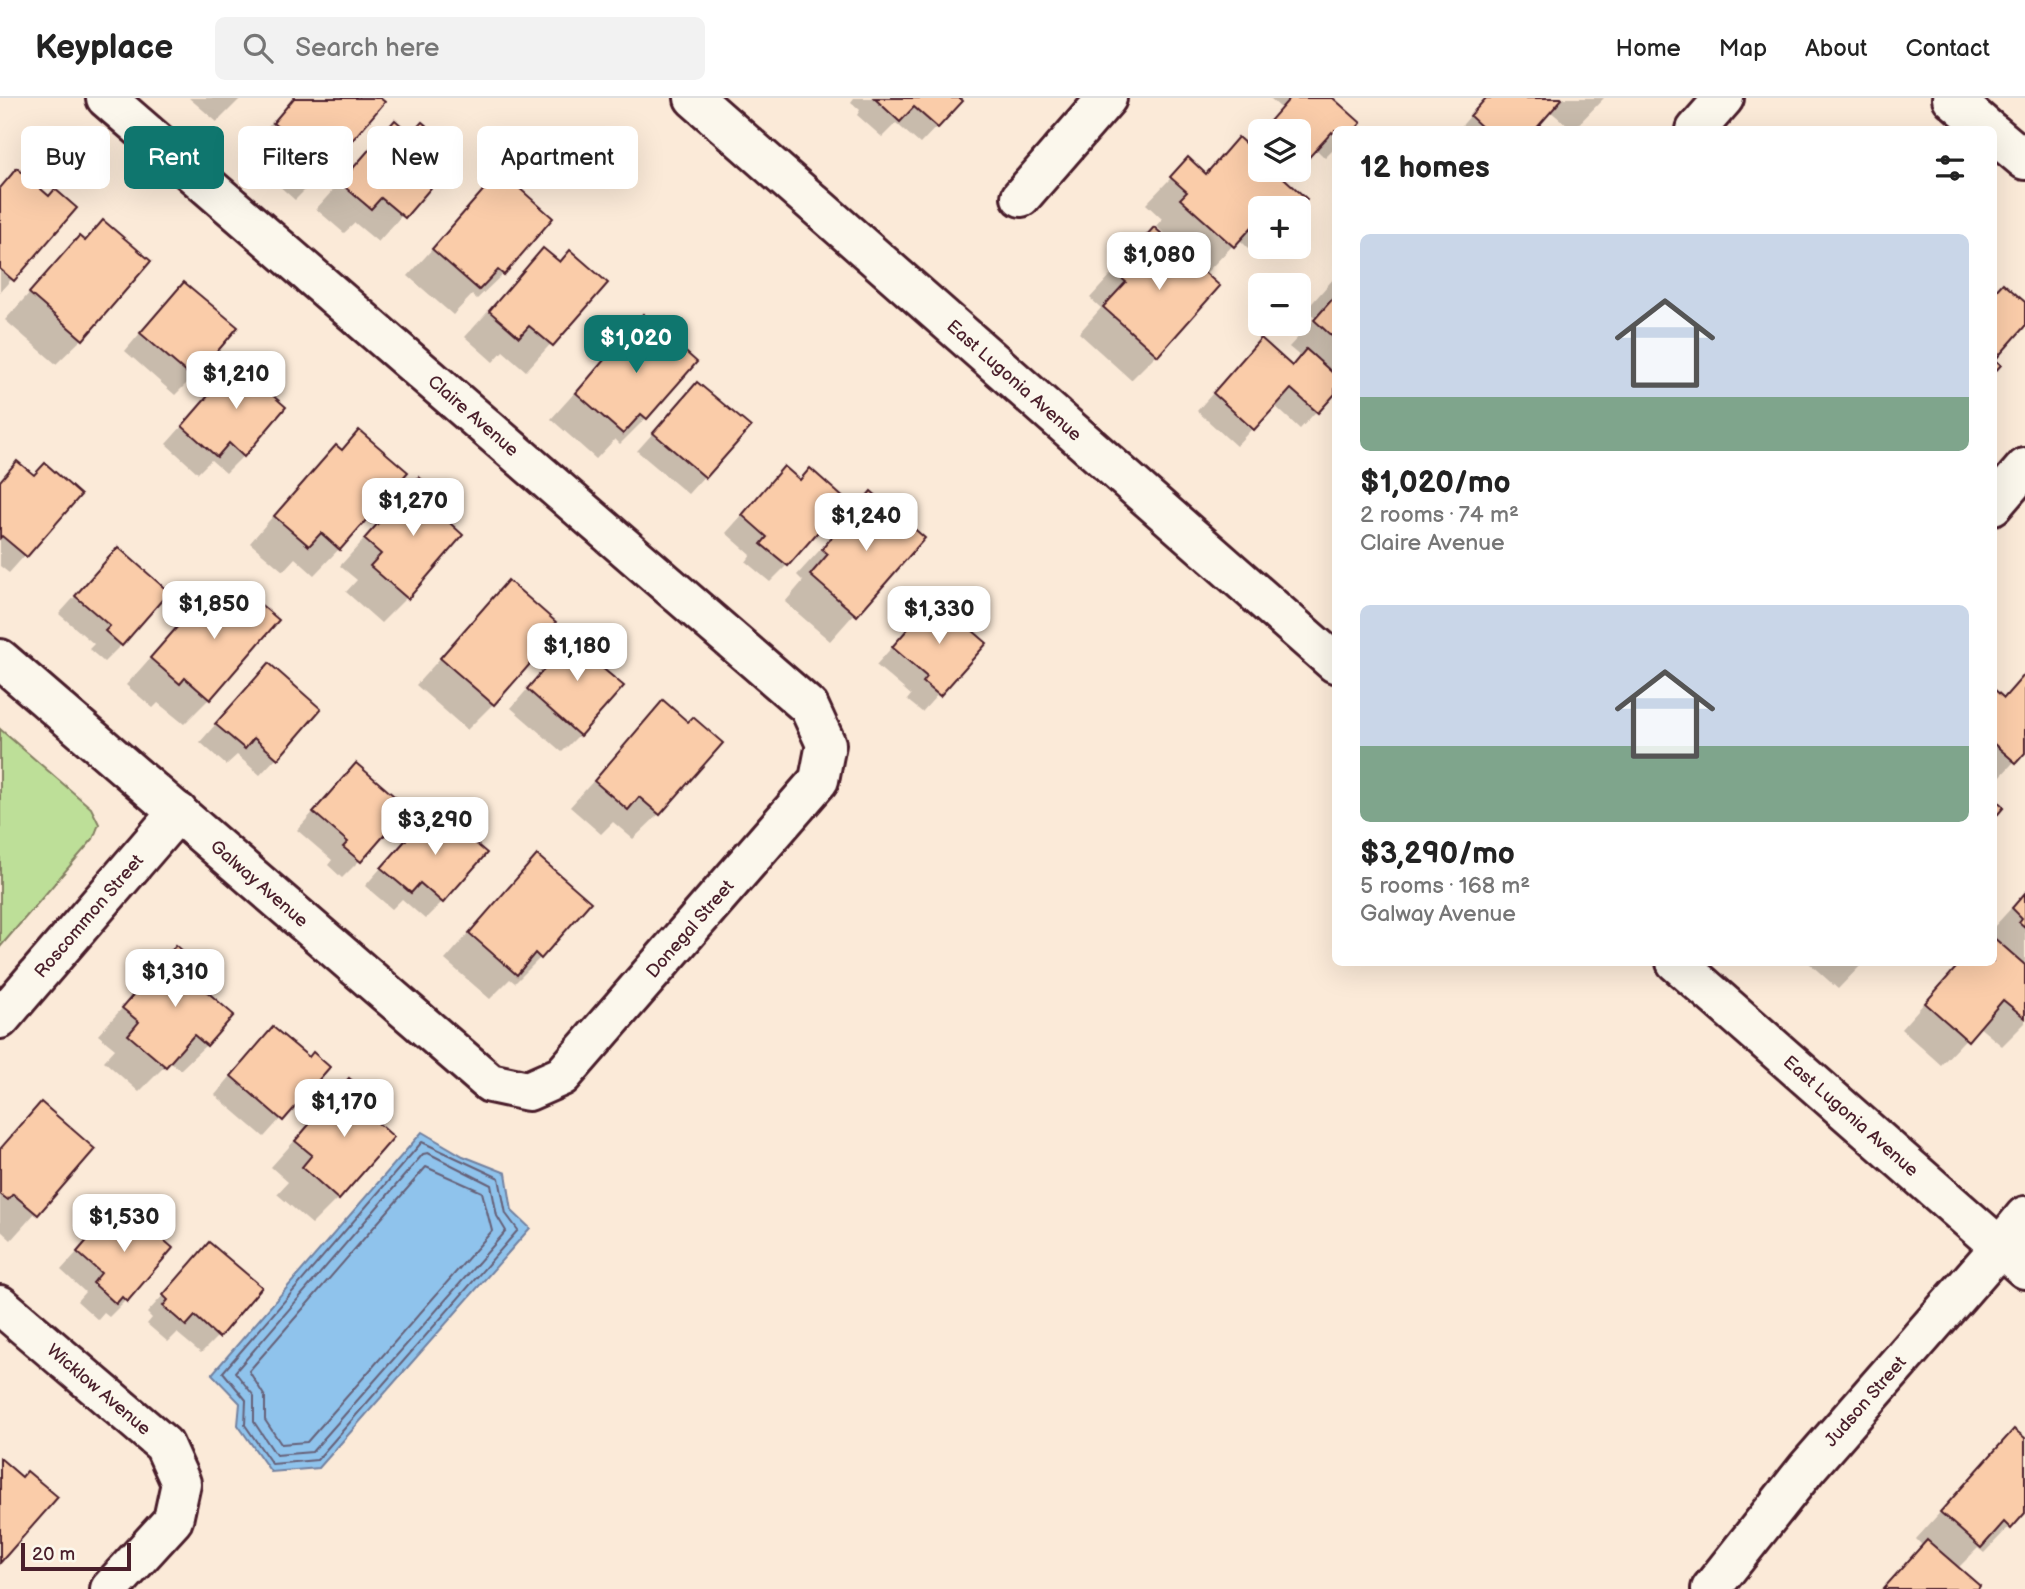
<!DOCTYPE html>
<meta charset="utf-8">
<style>
:root{--surface:#fff;--page:#f2f2f2;--text:#222;--muted:#767676;--line:#e0e0e0;--accent:#0f766e}
body{margin:0;font-family:"Balsamiq Sans",sans-serif;background:var(--page);color:var(--text);height:100vh;display:flex;flex-direction:column;font-size:26px;white-space:nowrap}
*{box-sizing:border-box;margin:0}
p{font-size:23px;color:var(--muted)}
.icon{flex:none;width:38px;height:38px;fill:none;stroke:currentColor;stroke-width:2;stroke-linecap:round;stroke-linejoin:round}
.map{position:relative;flex:1;overflow:hidden}
.drawer{position:absolute;left:1332px;top:28px;width:665px;height:840px;display:flex;flex-direction:column;background:var(--surface);border-radius:10px;box-shadow:0 7px 28px #0002}
.drawer>*{flex:none}
.top-card{position:absolute;left:21px;top:28px;width:665px;height:63px;display:flex;gap:14px}
.tools{position:absolute;left:1248px;top:21px;display:grid;gap:14px}
.tools a{display:grid;place-items:center;width:63px;height:63px;border-radius:10px;background:var(--surface);box-shadow:0 7px 28px #0002;font-size:35px}
.scale{position:absolute;left:21px;bottom:18px;width:110px;box-sizing:border-box;padding-left:7px;border:4px solid #4a1f2b;border-top:0;font-size:19px;line-height:24px;white-space:nowrap;color:#4a1f2b;-webkit-text-stroke:5px #fbf7ec;paint-order:stroke}
.price{position:absolute;translate:-50% -60px;padding:0 16px;border-radius:14px;background:#fff;color:#222;font-size:23px;line-height:46px;filter:drop-shadow(0 2px 4px #0008)}
.price::after{content:'';position:absolute;left:50%;top:42px;width:21px;height:16px;margin-left:-10px;background:inherit;clip-path:polygon(0 0,100% 0,50% 100%)}
.price.active{background:var(--accent);color:#fff}
ul{padding:0;list-style:none}
li{display:grid;align-content:center;gap:14px;height:371px;padding:0 28px}
li span{display:grid;place-items:center;height:217px;border-radius:10px;color:#555}
li>.icon{margin-inline-start:auto}
span .icon{width:126px;height:126px;fill:#fffc;stroke-width:1}
li b{font-size:30px}
h2{display:flex;justify-content:space-between;align-items:center;height:84px;padding:0 28px;font-size:30px}
.tag{padding:0 24px;border-radius:10px;background:var(--surface);box-shadow:0 7px 28px #0002;font-size:24px;line-height:63px}
.tag.active{background:var(--accent);color:#fff}
header{display:flex;align-items:center;gap:42px;box-sizing:border-box;height:98px;padding:0 35px;background:var(--surface);border-bottom:2px solid var(--line)}
header strong{font-size:33px}
nav{display:flex;gap:38px;margin-inline-start:auto;font-size:24px}
.search{width:490px;height:63px;background:var(--page);display:flex;align-items:center;gap:18px;box-sizing:border-box;padding:0 24px;border-radius:10px;color:var(--muted);font-size:26px}
.map>svg:first-child{display:block}
</style>
<header>
<strong>Keyplace</strong>
<div class="search"><svg class="icon" aria-label="search" viewBox="0 0 24 24"><circle cx="10" cy="10" r="6"/><path d="M15 15l6 6"/></svg>Search here</div>
<nav><a>Home</a><a>Map</a><a>About</a><a>Contact</a></nav>
</header>
<div class="map">
<svg width="2025" height="1491" viewBox="0 0 2025 1491">
<rect width="100%" height="100%" fill="#fbead8"/>
<filter id="ink" filterUnits="userSpaceOnUse"><feTurbulence type="fractalNoise" baseFrequency=".0143" numOctaves="2"/><feDisplacementMap in="SourceGraphic" scale="14" xChannelSelector="R" yChannelSelector="G"/><feConvolveMatrix kernelMatrix="1 2 1 2 8 2 1 2 1" color-interpolation-filters="sRGB"/></filter>
<g filter="url(#ink)">
<!-- green -->
<path fill="#bddf98" stroke="#847f62" stroke-width="2" d="M0,631L91,710L99,726L93,741L0,849Z"/>
<!-- water -->
<path fill="#8fc3ec" stroke="#73819f" stroke-width="2" d="M422,1034L463,1058L506,1075L512,1113L530,1130L319,1370L271,1374L238,1327L240,1305L212,1276Z"/>
<!-- shadow -->
<g fill="#0003">
<path d="M189,0H241L217,24Z"/>
<path d="M293,0H377L321,76L295,102L268,78L273,72L249,51Z"/>
<path d="M854,0H957L961,3L920,46L896,25L882,39L857,17L860,12L851,4Z"/>
<path d="M1270,0H1330L1335,50L1325,60L1315,50L1298,68V33H1261L1281,10Z"/>
<path d="M1486,0H1604L1573,32L1550,13L1533,32H1458Z"/>
<path d="M395,24L410,38L457,56L378,144L355,125L344,135L316,111Z"/>
<path d="M1260,34V72H1295L1284,83L1304,101L1296,110H1260V148L1253,155L1239,141L1207,174L1156,128L1162,121L1146,106L1188,62L1204,77L1238,42L1247,49Z"/>
<path d="M17,73L48,100L74,110L0,194V90Z"/>
<path d="M500,76L503,176L477,201L472,197L453,217L408,178Z"/>
<path d="M103,124L82,241L56,266L5,222L79,140L84,144Z"/>
<path d="M543,153L559,166L606,185L526,273L503,253L493,264L465,239Z"/>
<path d="M1129,157L1157,256L1131,282L1079,235L1101,210L1090,200Z"/>
<path d="M1335,179V293L1300,331L1274,307L1236,348L1197,313L1244,260L1291,269L1301,259L1289,249L1316,220L1306,212Z"/>
<path d="M167,203L192,280L175,297L125,253Z"/>
<path d="M643,219L646,320L620,346L615,341L596,361L551,321Z"/>
<path d="M240,263L260,289L243,358L226,375L211,362L198,375L166,346Z"/>
<path d="M697,286L748,330L688,396L637,353Z"/>
<path d="M359,334L339,451L314,477L295,460L283,473L250,445L310,375L336,349L340,353Z"/>
<path d="M17,365L33,379L79,397L9,475L0,468V383Z"/>
<path d="M784,370L787,467L770,484L746,464L751,457L726,435Z"/>
<path d="M419,381L437,416L407,499L381,525L346,494L357,482L340,468Z"/>
<path d="M871,396L922,440L830,543L785,504L803,483L797,477Z"/>
<path d="M118,451L121,547L104,564L89,551L94,546L59,516Z"/>
<path d="M508,485L536,544L493,606L467,632L416,587Z"/>
<path d="M213,490L209,601L184,626L158,605L153,610L126,587Z"/>
<path d="M935,502L984,545L922,614L907,602L911,597L876,567Z"/>
<path d="M562,551L597,568L579,637L562,654L511,610Z"/>
<path d="M2025,578V652L1998,681L1993,677V593L2003,601Z"/>
<path d="M252,585L277,659L260,677L237,657L226,667L200,644Z"/>
<path d="M663,605L659,716L633,741L613,724L601,736L570,709Z"/>
<path d="M356,667L360,762L342,780L328,767L332,762L297,732Z"/>
<path d="M417,729L442,804L425,821L402,801L392,811L365,788Z"/>
<path d="M537,759L540,860L515,885L510,881L490,901L445,862Z"/>
<path d="M2025,795V925L2002,948L1978,928L1941,967L1901,931L1961,864H1993V830Z"/>
<path d="M177,849L194,885L206,947L180,972L170,963L139,994L104,963L115,951L98,937Z"/>
<path d="M1808,864H1864L1838,891Z"/>
<path d="M256,948L327,969L264,1039L215,997Z"/>
<path d="M349,982L338,1100L312,1126L277,1096L288,1084L271,1069Z"/>
<path d="M41,1006L92,1051L11,1142L0,1132V1050Z"/>
<path d="M120,1106L126,1202L109,1219L104,1215L98,1222L77,1203L85,1194L61,1172Z"/>
<path d="M209,1146L218,1238L201,1255L177,1235L168,1244L147,1226L152,1220L147,1215Z"/>
<path d="M2014,1333L2025,1343V1412L1984,1455L1978,1450L1957,1471L1975,1491H1882L1923,1448L1916,1441Z"/>
</g>
<g fill="none" stroke-linecap="round" stroke-linejoin="round">
<!-- shore -->
<g stroke="#666178" stroke-width="2">
<path d="M422,1044L499,1080L506,1116L518,1132L317,1362L272,1366L245,1327L246,1302L223,1274Z"/>
<path d="M428,1055L491,1087L497,1118L506,1133L312,1354L276,1357L254,1324V1298L235,1274L423,1056Z"/>
<path d="M426,1069L482,1094L492,1133L307,1344L281,1346L265,1322V1299L249,1273Z"/>
</g>
</g>
<!-- building -->
<g fill="#facca9" stroke="#4a1f2b" stroke-width="2">
<path d="M294,0H380L385,4L322,78L292,52L298,46L273,25Z"/>
<path d="M874,0H960L963,3L938,30L914,9L900,24Z"/>
<path d="M1290,0H1333L1361,25L1355,32H1335V37L1332,34L1303,66L1298,62V33L1263,31Z"/>
<path d="M1486,0H1561L1562,1L1535,32H1485L1470,18Z"/>
<path d="M395,22L411,36L422,24L460,56L405,120L381,100L371,111L340,85Z"/>
<path d="M1238,39L1260,59V72H1275L1307,101L1298,110H1260V120L1234,149L1180,101L1187,94L1170,79L1188,59L1206,76Z"/>
<path d="M17,70L49,98L55,91L77,110L14,183L0,171V90Z"/>
<path d="M500,73L553,120L504,177L498,172L479,192L432,151Z"/>
<path d="M103,122L151,163L83,242L29,195L79,138L85,143Z"/>
<path d="M1154,129L1220,188L1158,258L1103,209L1126,184L1114,174Z"/>
<path d="M543,150L560,164L570,152L608,185L553,248L529,228L519,239L489,213Z"/>
<path d="M184,184L238,229L194,281L140,235Z"/>
<path d="M2003,185L2025,204V228L1995,262L2001,267L1993,276V196Z"/>
<path d="M1335,198V241L1314,222Z"/>
<path d="M643,216L697,264L647,321L641,316L623,336L576,295Z"/>
<path d="M1261,240L1292,268L1306,251L1335,277V296L1318,315L1291,291L1254,332L1213,295Z"/>
<path d="M250,259L272,278L262,288L286,309L244,359L229,345L217,359L182,328L240,261L245,265Z"/>
<path d="M697,284L751,329L706,380L653,335Z"/>
<path d="M359,332L408,374L340,452L321,435L309,448L274,418L336,347L342,352Z"/>
<path d="M17,363L34,377L45,365L81,397L27,459L2,438L0,440V383Z"/>
<path d="M784,368L800,382L810,370L846,402L788,468L761,446L767,439L742,417Z"/>
<path d="M419,379L449,405L440,416L463,437L408,501L370,468L381,456L364,441Z"/>
<path d="M871,393L925,440L857,518L810,477L828,456L822,451Z"/>
<path d="M118,449L169,494L122,548L105,533L110,528L75,498Z"/>
<path d="M508,482L556,524L538,544L544,550L494,607L440,560Z"/>
<path d="M213,488L234,506L245,493L279,522L210,602L185,580L180,586L150,560Z"/>
<path d="M935,500L987,545L940,598L923,584L927,579L892,549Z"/>
<path d="M579,531L609,557L600,568L624,588L580,638L527,591Z"/>
<path d="M269,565L321,611L278,661L254,640L245,651L215,626Z"/>
<path d="M2025,576V655L2016,665L1993,645V590L2004,600Z"/>
<path d="M663,602L688,624L693,619L723,645L660,717L639,699L628,712L594,683Z"/>
<path d="M356,665L408,710L361,764L343,749L348,744L313,714Z"/>
<path d="M1993,699L2004,709L1993,722Z"/>
<path d="M434,710L487,755L443,805L420,785L411,795L381,770Z"/>
<path d="M537,757L591,804L541,861L535,855L517,877L469,835Z"/>
<path d="M2025,795V829L2019,824L2022,820L2012,810Z"/>
<path d="M1993,839L2025,867V920L2003,902L1968,943L1925,905L1961,864H1993Z"/>
<path d="M176,847L207,874L197,885L234,917L207,948L194,937L166,969L128,937L139,924L122,910Z"/>
<path d="M273,929L309,959L313,954L330,969L283,1023L231,978Z"/>
<path d="M349,980L380,1006L370,1018L394,1039L339,1102L302,1069L312,1057L295,1043Z"/>
<path d="M41,1004L95,1051L38,1117L13,1096L8,1102L0,1096V1051Z"/>
<path d="M120,1104L173,1150L127,1204L122,1199L116,1206L93,1185L101,1175L77,1154Z"/>
<path d="M209,1144L262,1189L219,1240L195,1218L186,1228L163,1208L168,1202L163,1197Z"/>
<path d="M2014,1331L2025,1340V1415L2011,1431L2004,1424L1981,1450L1940,1414Z"/>
<path d="M0,1360L22,1379L27,1373L58,1399L0,1465Z"/>
<path d="M1927,1442L1980,1488L1978,1491H1883Z"/>
</g>
<g fill="none" stroke-linecap="round" stroke-linejoin="round">
<!-- minor casing -->
<g stroke="#4a1f2b" stroke-width="44">
<g id="minor">
<path d="M1952,0L1989,32"/>
<path d="M1696,32L1724,0"/>
<path d="M1993,35L2025,62"/>
<path d="M1021,99L1107,0"/>
<path d="M1993,407L2025,370"/>
<path id="s1" d="M0,561L490,985L528,993L562,978L819,682L826,646L809,609L106,0"/>
<path id="s2" d="M0,921L178,714"/>
<path id="s3" d="M0,1207L164,1347L181,1385L173,1422L110,1491"/>
</g>
</g>
<!-- tertiary casing -->
<g stroke="#4a1f2b" stroke-width="44">
<g id="tertiary">
<path id="s4" d="M1711,1491L1807,1370L2000,1149"/>
</g>
</g>
<!-- secondary casing -->
<g stroke="#4a1f2b" stroke-width="44">
<g id="secondary">
<path id="s5" d="M694,0L1335,565"/>
<path id="s6" d="M1676,864L2025,1171"/>
<path d="M2000,1149L2025,1118"/>
</g>
</g>
<!-- minor -->
<use href="#minor" stroke="#fbf7ec" stroke-width="38"/>
<!-- tertiary -->
<use href="#tertiary" stroke="#fbf7ec" stroke-width="38"/>
<!-- secondary -->
<use href="#secondary" stroke="#fbf7ec" stroke-width="38"/>
</g>
</g>
<g text-anchor="middle" dominant-baseline="central" stroke-width="5" stroke-linejoin="round" paint-order="stroke">
<!-- street labels -->
<g font-size="18" fill="#4a1f2b" stroke="#fbf7ec">
<text stroke="none"><textPath href="#s5" startOffset="427">East Lugonia Avenue</textPath></text>
<text transform="translate(473 318) rotate(41)">Claire Avenue</text>
<text stroke="none"><textPath href="#s1" startOffset="343">Galway Avenue</textPath></text>
<text stroke="none"><textPath href="#s2" startOffset="136">Roscommon Street</textPath></text>
<text stroke="none"><textPath href="#s1" startOffset="919">Donegal Street</textPath></text>
<text stroke="none"><textPath href="#s6" startOffset="233">East Lugonia Avenue</textPath></text>
<text stroke="none"><textPath href="#s3" startOffset="130">Wicklow Avenue</textPath></text>
<text stroke="none"><textPath href="#s4" startOffset="243">Judson Street</textPath></text>
</g>
</g>
</svg>
<div class="tools">
<a><svg class="icon" aria-label="layers" viewBox="0 0 24 24"><path d="M12 4l9 5-9 5-9-5zM3 14l9 5 9-5"/></svg></a>
<a>+</a>
<a>−</a>
</div>
<div class="scale">20 m</div>
<b class="price" style="left:1159px;top:194px">$1,080</b>
<b class="price active" style="left:636px;top:277px">$1,020</b>
<b class="price" style="left:236px;top:313px">$1,210</b>
<b class="price" style="left:413px;top:440px">$1,270</b>
<b class="price" style="left:866px;top:455px">$1,240</b>
<b class="price" style="left:214px;top:543px">$1,850</b>
<b class="price" style="left:939px;top:548px">$1,330</b>
<b class="price" style="left:577px;top:585px">$1,180</b>
<b class="price" style="left:435px;top:759px">$3,290</b>
<b class="price" style="left:175px;top:911px">$1,310</b>
<b class="price" style="left:344px;top:1041px">$1,170</b>
<b class="price" style="left:124px;top:1156px">$1,530</b>
<div class="top-card">
<a class="tag">Buy</a>
<a class="tag active">Rent</a>
<a class="tag">Filters</a>
<a class="tag">New</a>
<a class="tag">Apartment</a>
</div>
<section class="drawer">
<h2>12 homes<svg class="icon" aria-label="filters" viewBox="0 0 24 24"><path d="M4 7h16M4 17h16"/><circle cx="9" cy="7" r="2"/><circle cx="15" cy="17" r="2"/></svg></h2>
<ul>
<li><span style="background:linear-gradient(#c9d6e8 75%,#7fa58c 0)"><svg class="icon" aria-label="home" viewBox="0 0 24 24"><path d="M3 11l9-7 9 7M6 9v11h12V9"/></svg></span><div><b>$1,020/mo</b><p>2 rooms · 74 m²</p><p>Claire Avenue</p></div></li>
<li><span style="background:linear-gradient(#c9d6e8 65%,#7fa58c 0)"><svg class="icon" aria-label="home" viewBox="0 0 24 24"><path d="M3 11l9-7 9 7M6 9v11h12V9"/></svg></span><div><b>$3,290/mo</b><p>5 rooms · 168 m²</p><p>Galway Avenue</p></div></li>
</ul>
</section>
</div>
